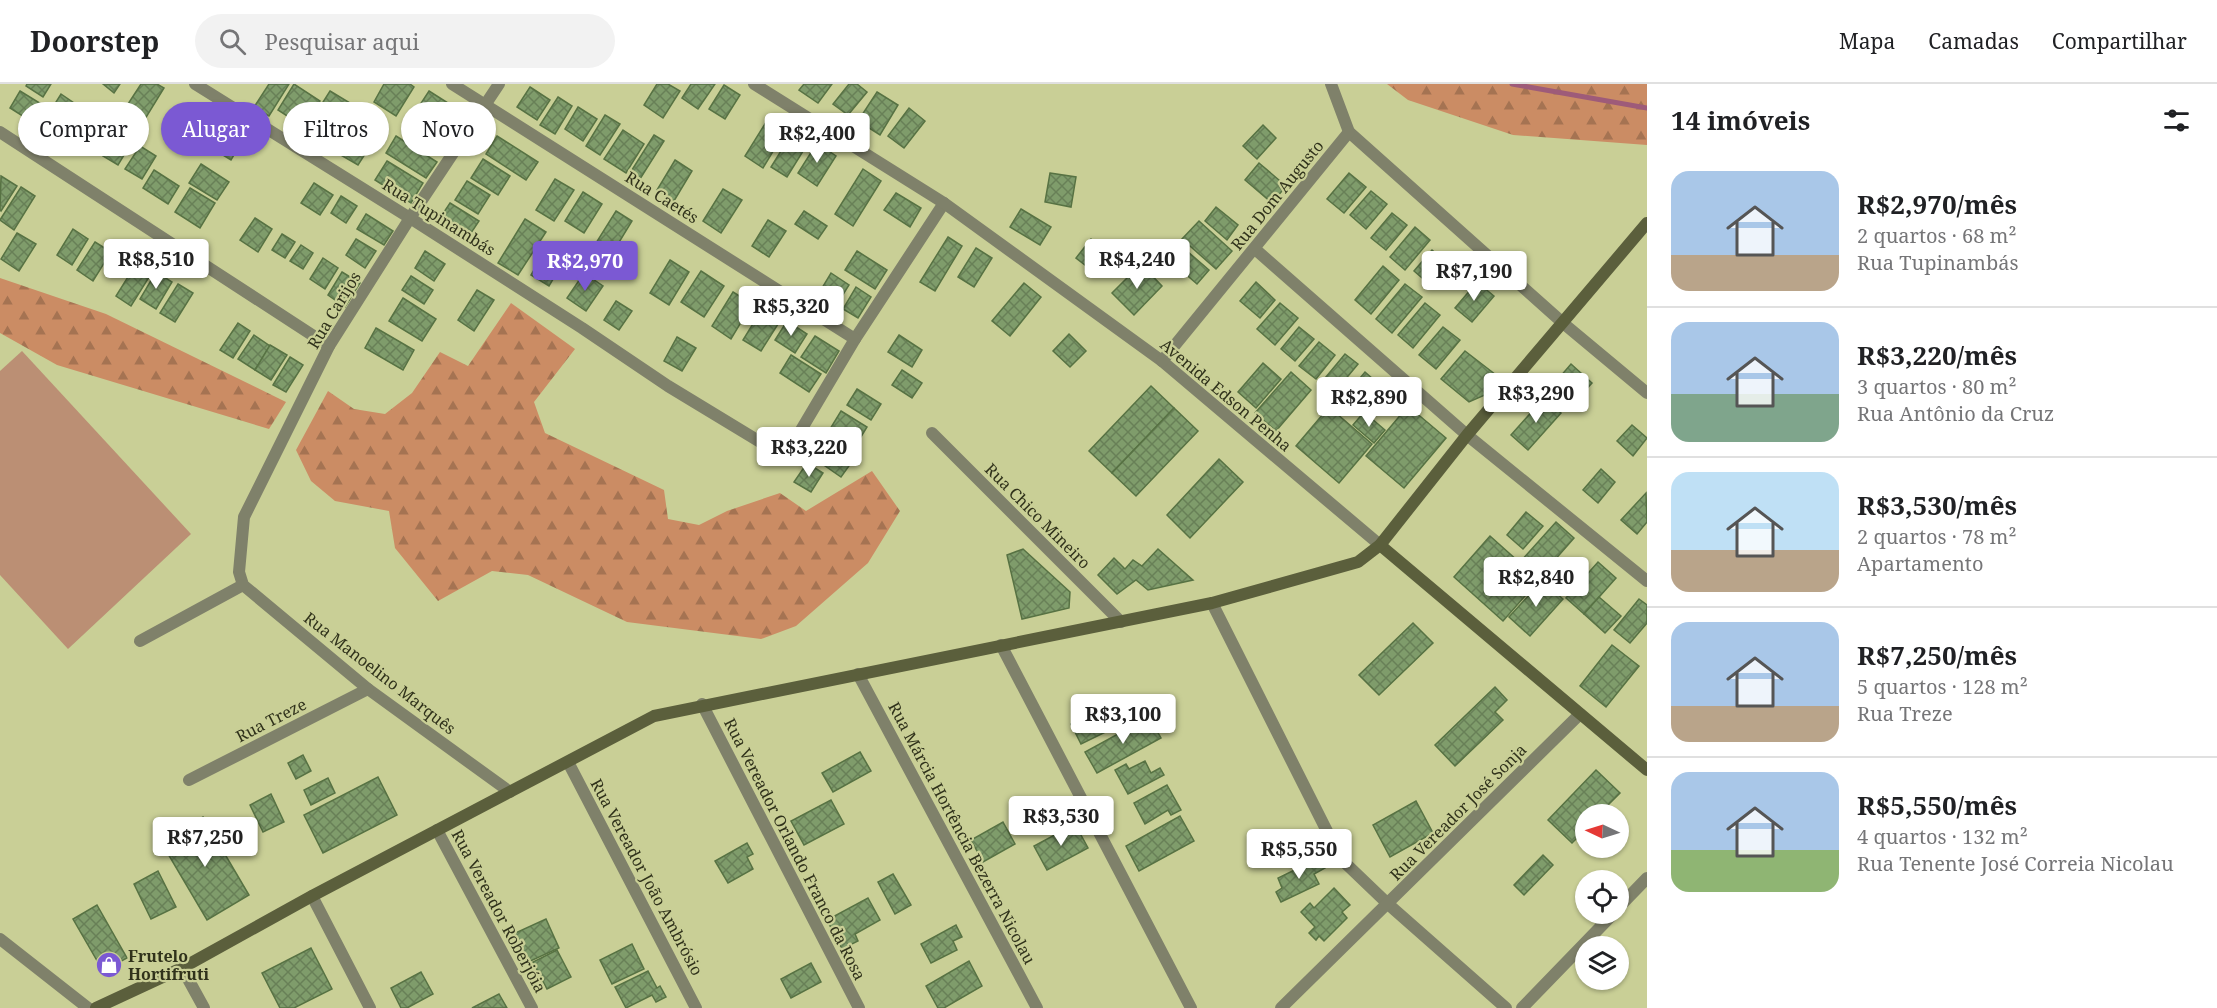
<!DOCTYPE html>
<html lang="pt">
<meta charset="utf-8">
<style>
:root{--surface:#fff;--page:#f2f2f2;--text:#202124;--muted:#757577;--line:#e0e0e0;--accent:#7b59d3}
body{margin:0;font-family:"Noto Serif",serif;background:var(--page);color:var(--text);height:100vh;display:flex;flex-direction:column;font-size:22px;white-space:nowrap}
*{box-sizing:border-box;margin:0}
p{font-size:20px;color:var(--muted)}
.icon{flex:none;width:33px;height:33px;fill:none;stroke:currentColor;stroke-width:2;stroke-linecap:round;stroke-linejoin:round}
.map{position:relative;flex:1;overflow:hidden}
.side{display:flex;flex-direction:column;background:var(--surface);width:570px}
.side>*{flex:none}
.guide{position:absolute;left:18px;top:18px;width:570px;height:54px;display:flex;gap:12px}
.needle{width:39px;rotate:274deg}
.tools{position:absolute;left:1575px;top:720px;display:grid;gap:12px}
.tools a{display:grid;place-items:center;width:54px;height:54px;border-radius:50%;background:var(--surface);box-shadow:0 2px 4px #0004;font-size:30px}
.price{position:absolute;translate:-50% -51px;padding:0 14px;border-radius:6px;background:#fff;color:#222;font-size:20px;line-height:39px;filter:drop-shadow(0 2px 3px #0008)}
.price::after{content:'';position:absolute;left:50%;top:36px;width:18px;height:14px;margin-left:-9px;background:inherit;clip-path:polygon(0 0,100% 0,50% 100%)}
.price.on{background:var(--accent);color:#fff}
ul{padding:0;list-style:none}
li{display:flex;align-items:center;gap:18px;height:150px;padding:0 24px}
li+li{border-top:2px solid var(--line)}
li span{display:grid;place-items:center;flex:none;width:168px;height:120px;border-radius:18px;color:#555}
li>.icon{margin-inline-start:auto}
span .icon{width:72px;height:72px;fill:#fffc;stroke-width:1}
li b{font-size:26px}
h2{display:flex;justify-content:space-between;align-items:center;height:72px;padding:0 24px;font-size:26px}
.tag{padding:0 21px;border-radius:27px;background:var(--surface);box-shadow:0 2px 4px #0004;font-size:21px;line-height:54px}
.tag.on{background:var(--accent);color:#fff}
header{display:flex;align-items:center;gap:36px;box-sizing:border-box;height:84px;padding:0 30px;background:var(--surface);border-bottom:2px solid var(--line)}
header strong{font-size:28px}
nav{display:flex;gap:33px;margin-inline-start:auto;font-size:21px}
.search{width:420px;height:54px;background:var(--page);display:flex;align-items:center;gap:15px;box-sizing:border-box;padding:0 21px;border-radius:33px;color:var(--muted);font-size:22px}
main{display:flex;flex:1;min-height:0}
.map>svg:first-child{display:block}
</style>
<header>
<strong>Doorstep</strong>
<div class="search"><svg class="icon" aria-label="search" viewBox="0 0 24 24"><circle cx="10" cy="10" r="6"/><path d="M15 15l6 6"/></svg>Pesquisar aqui</div>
<nav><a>Mapa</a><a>Camadas</a><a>Compartilhar</a></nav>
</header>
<main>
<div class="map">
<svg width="1647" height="924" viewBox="0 0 1647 924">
<defs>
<pattern id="forest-firs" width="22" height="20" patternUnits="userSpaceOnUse" patternTransform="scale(1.5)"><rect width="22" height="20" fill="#cb8c64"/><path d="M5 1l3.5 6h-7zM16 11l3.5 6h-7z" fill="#a57352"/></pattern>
<pattern id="building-cross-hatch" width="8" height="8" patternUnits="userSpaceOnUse" patternTransform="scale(1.5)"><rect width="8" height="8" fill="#7f9c6b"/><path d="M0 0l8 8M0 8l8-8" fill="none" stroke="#688057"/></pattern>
</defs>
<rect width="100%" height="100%" fill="#c9cf96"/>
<!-- green -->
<path fill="#bb8f74" d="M22,267L191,450L68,565L0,491V287Z"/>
<!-- forest -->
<g fill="url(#forest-firs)">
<path d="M1387,0H1647V61L1513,51L1408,16Z"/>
<path d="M0,194L106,230L286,318L269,345L57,281L0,249Z"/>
<path d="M511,219L575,265L534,318L545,349L664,406L668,435L699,441L727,427L780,409L806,427L872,387L900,427L868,479L796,542L761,555L627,538L528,491L492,487L438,517L395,464L389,427L335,417L311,397L296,366L328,307L354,325L385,330L412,309L440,268L468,282Z"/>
</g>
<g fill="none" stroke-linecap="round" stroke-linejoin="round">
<!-- stream -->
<path stroke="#9e5b79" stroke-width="5" d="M1512,0L1647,24"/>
</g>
<!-- building -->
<g fill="url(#building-cross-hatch)" stroke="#577243" stroke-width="1.5">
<path d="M27,0H51L43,13L26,2Z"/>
<path d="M103,0H120L114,9Z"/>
<path d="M141,0H157L164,4L145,35L126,23Z"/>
<path d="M269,0H289L269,32L254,23Z"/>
<path d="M294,0L320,17L304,43L278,26Z"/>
<path d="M384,0H410L414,3L396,32L374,18Z"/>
<path d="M657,0H668L680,7L663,34L644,21Z"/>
<path d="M691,0H715L698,25L682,14Z"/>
<path d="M804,0H832L818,19L799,6Z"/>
<path d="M849,0H857L867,8L848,31L833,20Z"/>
<path d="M724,1L740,11L725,35L709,25Z"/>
<path d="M530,3L550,16L537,36L517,23Z"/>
<path d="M20,7L51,26L40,43L10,24Z"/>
<path d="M330,7L350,19L326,58L306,45Z"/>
<path d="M429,7L470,33L455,56L414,30Z"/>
<path d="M877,8L898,21L880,51L858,37Z"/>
<path d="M61,10L74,19L64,34L51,26Z"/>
<path d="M558,13L572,22L555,50L540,41Z"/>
<path d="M77,21L94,32L83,49L66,38Z"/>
<path d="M578,23L597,35L583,57L565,45Z"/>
<path d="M909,24L925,37L904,64L888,52Z"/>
<path d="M208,25L225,36L208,63L191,52Z"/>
<path d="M605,31L620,40L600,71L586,62Z"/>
<path d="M768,35L786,46L763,84L745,72Z"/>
<path d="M100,36L115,45L101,68L86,58Z"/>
<path d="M227,41L245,52L231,76L213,65Z"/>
<path d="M357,41L376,53L358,81L339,70Z"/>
<path d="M1263,41L1276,54L1257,75L1243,62Z"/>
<path d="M623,46L644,60L626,89L604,75Z"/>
<path d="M118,49L132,58L118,81L103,72Z"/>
<path d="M654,51L664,57L640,95L630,89Z"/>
<path d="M396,52L437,78L426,94L386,69Z"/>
<path d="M497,52L538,78L526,96L486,70Z"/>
<path d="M789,54L805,64L787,93L771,83Z"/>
<path d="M817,59L836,72L817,102L798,89Z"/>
<path d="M140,62L156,72L142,95L125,85Z"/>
<path d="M483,75L510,92L498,111L471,94Z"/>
<path d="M675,76L692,87L674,117L657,106Z"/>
<path d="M387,77L423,99L411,119L375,96Z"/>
<path d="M1259,79L1286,102L1272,119L1245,96Z"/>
<path d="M201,80L229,98L217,116L189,99Z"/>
<path d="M863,85L881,97L853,142L835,130Z"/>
<path d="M154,86L179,102L168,120L143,104Z"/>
<path d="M1050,89L1076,93L1071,123L1045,118Z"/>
<path d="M1349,89L1366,103L1344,129L1327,115Z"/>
<path d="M1,92L17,102L1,127L0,126Z"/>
<path d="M555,95L574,106L554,137L536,126Z"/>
<path d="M467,97L490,111L478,130L455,116Z"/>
<path d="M314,99L333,111L320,131L301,119Z"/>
<path d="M21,103L35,112L14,146L0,136Z"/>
<path d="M190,104L215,119L200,144L175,128Z"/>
<path d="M723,105L742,116L721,149L703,137Z"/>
<path d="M1371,107L1387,120L1366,145L1350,131Z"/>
<path d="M583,108L602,120L584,149L565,137Z"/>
<path d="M896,109L921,124L910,143L884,126Z"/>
<path d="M341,112L357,122L346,139L331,129Z"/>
<path d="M450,119L479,137L467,155L438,137Z"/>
<path d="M1216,123L1238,141L1227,156L1205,137Z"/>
<path d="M1021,125L1051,143L1040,161L1010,143Z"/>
<path d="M616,127L632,137L607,178L591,167Z"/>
<path d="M804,127L827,142L818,155L795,140Z"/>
<path d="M1392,129L1407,141L1386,166L1371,154Z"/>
<path d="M366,130L393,147L384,161L357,145Z"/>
<path d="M255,134L272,145L258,168L240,156Z"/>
<path d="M525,135L546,148L518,191L498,179Z"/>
<path d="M768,136L786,147L769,173L752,162Z"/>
<path d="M1199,137L1232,167L1216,185L1182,155Z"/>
<path d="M1415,143L1430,156L1405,186L1390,173Z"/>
<path d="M73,145L88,155L72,181L57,171Z"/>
<path d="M17,149L36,160L19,187L1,175Z"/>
<path d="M282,150L295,158L285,174L272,166Z"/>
<path d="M948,153L962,162L935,207L920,198Z"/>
<path d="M356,155L376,167L365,184L346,171Z"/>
<path d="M1091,155L1109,168L1094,188L1076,174Z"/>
<path d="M95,158L111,168L93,197L77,186Z"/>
<path d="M301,161L313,169L303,185L290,177Z"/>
<path d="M1180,161L1209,186L1197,200L1168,175Z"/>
<path d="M547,164L565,175L549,202L531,191Z"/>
<path d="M976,164L992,174L974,203L958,193Z"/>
<path d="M1432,166L1447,179L1429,200L1414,187Z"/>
<path d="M425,167L445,180L434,197L415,184Z"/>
<path d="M857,167L887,186L875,205L845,186Z"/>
<path d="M323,174L338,184L325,205L310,195Z"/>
<path d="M670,176L689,188L669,221L650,209Z"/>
<path d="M136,180L151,190L131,222L116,212Z"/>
<path d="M1141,180L1162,202L1134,231L1112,209Z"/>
<path d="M1383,182L1399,196L1371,230L1355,216Z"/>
<path d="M701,187L724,202L704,233L681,218Z"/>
<path d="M156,188L172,198L156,225L140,215Z"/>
<path d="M342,188L360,199L345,223L328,211Z"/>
<path d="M584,189L603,202L586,227L567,214Z"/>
<path d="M831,189L849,201L834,225L816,214Z"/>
<path d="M411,192L433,206L424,220L402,206Z"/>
<path d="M1256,198L1275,216L1260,234L1240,217Z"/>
<path d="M1477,198L1494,212L1472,238L1455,224Z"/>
<path d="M1024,199L1041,213L1010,252L992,237Z"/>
<path d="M178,200L193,209L175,238L160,229Z"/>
<path d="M1405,200L1422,213L1392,249L1376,235Z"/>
<path d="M856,203L871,213L858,234L843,225Z"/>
<path d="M477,206L494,216L474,247L458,236Z"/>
<path d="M733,208L752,220L731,255L712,242Z"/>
<path d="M403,214L436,235L422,257L389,237Z"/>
<path d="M616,217L632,227L619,246L604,236Z"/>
<path d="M1280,219L1298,234L1275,261L1257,245Z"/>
<path d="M1425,219L1440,231L1413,264L1398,251Z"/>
<path d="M762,225L780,237L761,267L743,256Z"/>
<path d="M787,237L807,250L795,269L775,256Z"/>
<path d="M238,239L250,247L233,274L220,266Z"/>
<path d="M1299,243L1314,255L1295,277L1281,265Z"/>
<path d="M1443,243L1460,256L1436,285L1419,271Z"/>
<path d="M376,244L414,266L403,286L365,264Z"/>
<path d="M1069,250L1086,267L1070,283L1053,267Z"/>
<path d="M254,251L270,262L255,286L238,275Z"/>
<path d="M899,251L922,266L912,283L888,268Z"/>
<path d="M815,252L839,267L826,289L801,273Z"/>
<path d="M677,253L696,264L682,287L664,277Z"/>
<path d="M1319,258L1335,271L1316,295L1299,282Z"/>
<path d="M270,261L287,271L271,296L255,286Z"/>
<path d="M1465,267L1500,294L1485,311L1469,318L1441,295Z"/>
<path d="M1345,270L1358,280L1339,303L1326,293Z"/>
<path d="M791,271L821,290L809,308L780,289Z"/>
<path d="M290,273L303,281L286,308L273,301Z"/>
<path d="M1263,279L1281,295L1256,324L1238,308Z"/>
<path d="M1571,280L1592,299L1567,326L1547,308Z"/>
<path d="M902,286L922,299L912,314L892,301Z"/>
<path d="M1291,288L1311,306L1276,347L1255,329Z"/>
<path d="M1365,288L1381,302L1358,331L1341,317Z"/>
<path d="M1151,302L1174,324L1112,389L1089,367Z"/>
<path d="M857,305L881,320L871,336L847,321Z"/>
<path d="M1544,314L1561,329L1528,366L1511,351Z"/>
<path d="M1408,322L1446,354L1404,404L1366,372Z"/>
<path d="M1329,323L1372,360L1339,399L1296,362Z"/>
<path d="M1174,324L1198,347L1136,412L1112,389Z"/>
<path d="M841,327L867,343L856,361L830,345Z"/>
<path d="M1364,328L1385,346L1374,359L1353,341Z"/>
<path d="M1632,341L1647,354L1633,372L1617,357Z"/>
<path d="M821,351L854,375L841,393L808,370Z"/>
<path d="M1219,375L1243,398L1190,454L1167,431Z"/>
<path d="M807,379L823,389L811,408L794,398Z"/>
<path d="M1601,385L1615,398L1598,419L1583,406Z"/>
<path d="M1646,409L1647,438L1637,450L1621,436Z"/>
<path d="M1526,428L1543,442L1523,465L1507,451Z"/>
<path d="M1556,438L1574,454L1539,494L1521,477Z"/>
<path d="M1490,452L1539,496L1503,537L1454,493Z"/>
<path d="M1023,465L1070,508L1069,524L1022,535L1007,471Z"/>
<path d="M1158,465L1193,496L1148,506L1136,496L1117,510L1098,491L1114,474L1125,485L1133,476L1142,482Z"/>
<path d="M1598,478L1616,494L1584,530L1566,514Z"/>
<path d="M1542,497L1563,515L1530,552L1509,533Z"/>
<path d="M1599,513L1621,532L1605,549L1584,530Z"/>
<path d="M1639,515L1647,521V539L1630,559L1614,546Z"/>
<path d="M1413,539L1433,559L1379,611L1359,591Z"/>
<path d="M1612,561L1639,582L1606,623L1580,602Z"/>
<path d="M1495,603L1507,616L1495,628L1503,636L1455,682L1435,661Z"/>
<path d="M1109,622L1118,642L1081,660L1071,640Z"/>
<path d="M1149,633L1161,654L1097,689L1085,668Z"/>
<path d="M860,668L871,687L833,708L822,689Z"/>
<path d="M303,671L311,687L296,695L288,679Z"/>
<path d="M1145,677L1151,689L1160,684L1164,691L1128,710L1115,686L1126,680L1129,685Z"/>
<path d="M1596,686L1620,709L1599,730H1586V745L1572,759L1548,736Z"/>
<path d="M378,693L397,731L323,769L304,731Z"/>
<path d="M328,694L335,709L311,721L304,706Z"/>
<path d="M1167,701L1181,726L1171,731L1168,726L1145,740L1134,719Z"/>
<path d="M271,710L284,738L263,748L250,721Z"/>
<path d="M831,716L844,740L804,761L791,737Z"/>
<path d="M1416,717L1433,749L1390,773L1373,741Z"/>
<path d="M1180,732L1194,757L1139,787L1126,762Z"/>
<path d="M203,733L249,811L207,836L161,758Z"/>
<path d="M1003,738L1015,760L983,778L971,756Z"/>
<path d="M1075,740L1088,764L1047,786L1034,762Z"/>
<path d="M747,759L753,770L747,773L753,785L728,799L715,777Z"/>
<path d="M1543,771L1553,781L1524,811L1514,801Z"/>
<path d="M1319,774L1325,784L1314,790L1319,800L1281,818L1276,808L1282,804L1278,794Z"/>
<path d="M158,787L176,823L151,835L134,800Z"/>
<path d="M893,790L911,821L895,830L878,798Z"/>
<path d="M1334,804L1350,821L1342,828L1347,834L1324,857L1319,852L1316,856L1309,849L1315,843L1301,828L1310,819L1314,824Z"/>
<path d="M868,814L880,836L855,850L858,857L842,865L827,836Z"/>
<path d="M97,821L127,874L103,887L73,835Z"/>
<path d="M546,835L559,864L526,879L513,850Z"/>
<path d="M956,841L962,853L953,857L957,866L931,879L921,860Z"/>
<path d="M632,860L644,885L612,900L600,876Z"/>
<path d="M311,864L332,905L294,924H280L262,889Z"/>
<path d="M557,866L571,893L547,905L533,878Z"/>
<path d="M969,877L982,902L944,924H938L926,902Z"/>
<path d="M811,879L821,898L791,914L781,895Z"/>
<path d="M648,887L657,904L660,902L666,913L656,918L652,911L626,924L615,903Z"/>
<path d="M421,888L433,910L407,924H401L391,904Z"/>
<path d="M499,910L507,924H472Z"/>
</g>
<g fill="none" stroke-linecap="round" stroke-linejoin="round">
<!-- street -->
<g stroke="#7f816a" stroke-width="12">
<path d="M195,0L410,134L582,244L668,302L785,373L855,255L944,119"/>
<path d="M452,0L855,255"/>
<path d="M499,0L410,134L329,262L244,433L239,488L243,501L368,605L510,708"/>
<path d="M754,0L944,119L1162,277L1380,461"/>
<path d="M1331,0L1349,48L1563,239L1647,309"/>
<path d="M0,48L329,262"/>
<path d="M1255,165L1467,351L1647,497"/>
<path d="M1162,277L1349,48"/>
<path d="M932,349L1121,538"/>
<path d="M1212,519L1341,775L1388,820L1506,924"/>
<path d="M140,557L243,501"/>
<path d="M1001,561L1191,924"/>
<path d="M858,590L1037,924"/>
<path d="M702,620L859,924"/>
<path d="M568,678L696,924"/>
<path d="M189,696L368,605"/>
<path d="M437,746L532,924"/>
<path d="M312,812L370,924"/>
<path d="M1618,824L1647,794"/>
<path d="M0,855L88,924"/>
<path d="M182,884L204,924"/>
<path d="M1281,924L1580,630"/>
<path d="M1522,924L1613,830"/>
</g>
<!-- secondary -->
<g stroke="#5b5f3c" stroke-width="12">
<path d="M1380,461L1647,686"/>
<path d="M96,924L182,884L312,812L654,632L1212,519L1358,478L1380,461L1467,351L1647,139"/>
</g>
</g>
<!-- icons -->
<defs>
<g id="shop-disc" transform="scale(1.35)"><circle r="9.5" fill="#7b59d3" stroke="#c9cf96"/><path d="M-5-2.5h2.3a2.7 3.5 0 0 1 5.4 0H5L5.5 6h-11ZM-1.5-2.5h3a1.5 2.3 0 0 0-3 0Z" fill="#fff"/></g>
</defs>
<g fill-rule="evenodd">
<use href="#shop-disc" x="109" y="881"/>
</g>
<g text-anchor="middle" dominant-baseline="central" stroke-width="4.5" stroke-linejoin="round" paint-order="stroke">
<!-- street labels -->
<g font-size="16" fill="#30321b" stroke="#c9cf96">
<text transform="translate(1277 111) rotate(-51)">Rua Dom Augusto</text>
<text transform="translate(662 113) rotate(32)">Rua Caetés</text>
<text transform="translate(439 133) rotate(32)">Rua Tupinambás</text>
<text transform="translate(334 226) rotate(-59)">Rua Carijos</text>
<text transform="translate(1226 311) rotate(40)">Avenida Edson Penha</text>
<text transform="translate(1038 432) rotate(45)">Rua Chico Mineiro</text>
<text transform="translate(380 589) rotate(38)">Rua Manoelino Marquês</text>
<text transform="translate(271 636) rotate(-27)">Rua Treze</text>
<text transform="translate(1458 728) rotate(-45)">Rua Vereador José Sonja</text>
<text transform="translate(962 749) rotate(62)">Rua Márcia Hortência Bezerra Nicolau</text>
<text transform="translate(795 765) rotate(63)">Rua Vereador Orlando Franco da Rosa</text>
<text transform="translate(647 793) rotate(62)">Rua Vereador João Ambrósio</text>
<text transform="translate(499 827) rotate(62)">Rua Vereador Roberjóia</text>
</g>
<!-- poi labels -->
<g font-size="16" font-weight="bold" fill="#30321b" stroke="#c9cf96" text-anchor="start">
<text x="128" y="872">Frutelo<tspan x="128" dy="18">Hortifruti</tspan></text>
</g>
</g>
</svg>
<div class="tools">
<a><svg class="needle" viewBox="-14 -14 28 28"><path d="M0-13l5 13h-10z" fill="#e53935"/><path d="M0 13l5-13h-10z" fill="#757577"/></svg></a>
<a><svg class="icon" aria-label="locate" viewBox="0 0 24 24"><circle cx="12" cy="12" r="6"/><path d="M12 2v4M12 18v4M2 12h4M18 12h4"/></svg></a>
<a><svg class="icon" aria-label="layers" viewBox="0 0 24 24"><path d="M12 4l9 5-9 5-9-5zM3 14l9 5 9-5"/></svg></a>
</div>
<b class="price" style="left:817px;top:80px">R$2,400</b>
<b class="price" style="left:156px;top:206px">R$8,510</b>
<b class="price" style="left:1137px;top:206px">R$4,240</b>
<b class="price on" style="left:585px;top:208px">R$2,970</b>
<b class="price" style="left:1474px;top:218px">R$7,190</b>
<b class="price" style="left:791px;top:253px">R$5,320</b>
<b class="price" style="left:1536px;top:340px">R$3,290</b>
<b class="price" style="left:1369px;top:344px">R$2,890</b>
<b class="price" style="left:809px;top:394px">R$3,220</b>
<b class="price" style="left:1536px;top:524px">R$2,840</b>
<b class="price" style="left:1123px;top:661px">R$3,100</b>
<b class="price" style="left:1061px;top:763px">R$3,530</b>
<b class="price" style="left:205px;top:784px">R$7,250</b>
<b class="price" style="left:1299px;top:796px">R$5,550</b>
<div class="guide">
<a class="tag">Comprar</a>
<a class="tag on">Alugar</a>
<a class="tag">Filtros</a>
<a class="tag">Novo</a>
</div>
</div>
<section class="side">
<h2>14 imóveis<svg class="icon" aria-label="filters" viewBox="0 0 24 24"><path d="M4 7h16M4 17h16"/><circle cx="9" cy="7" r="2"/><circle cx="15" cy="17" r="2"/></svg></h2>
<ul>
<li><span style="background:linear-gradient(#a9c7e8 70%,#b9a48a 0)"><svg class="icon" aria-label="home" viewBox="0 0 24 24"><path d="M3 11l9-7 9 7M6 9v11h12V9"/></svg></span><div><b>R$2,970/mês</b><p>2 quartos · 68 m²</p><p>Rua Tupinambás</p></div></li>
<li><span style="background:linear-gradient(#a9c7e8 60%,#7fa58c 0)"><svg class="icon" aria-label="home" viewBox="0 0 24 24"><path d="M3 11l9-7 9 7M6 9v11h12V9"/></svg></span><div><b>R$3,220/mês</b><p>3 quartos · 80 m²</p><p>Rua Antônio da Cruz</p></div></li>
<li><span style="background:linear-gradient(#bfe0f5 65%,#b9a48a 0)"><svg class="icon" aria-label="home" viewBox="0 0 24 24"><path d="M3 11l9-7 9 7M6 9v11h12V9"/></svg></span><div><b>R$3,530/mês</b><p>2 quartos · 78 m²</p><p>Apartamento</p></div></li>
<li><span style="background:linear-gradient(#a9c7e8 70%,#b9a48a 0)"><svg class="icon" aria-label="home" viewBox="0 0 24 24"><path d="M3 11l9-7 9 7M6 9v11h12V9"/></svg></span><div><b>R$7,250/mês</b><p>5 quartos · 128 m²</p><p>Rua Treze</p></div></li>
<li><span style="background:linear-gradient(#a9c7e8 65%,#8fb573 0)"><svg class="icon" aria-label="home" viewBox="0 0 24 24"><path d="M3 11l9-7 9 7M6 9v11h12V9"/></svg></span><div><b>R$5,550/mês</b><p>4 quartos · 132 m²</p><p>Rua Tenente José Correia Nicolau</p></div></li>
</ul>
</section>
</main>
